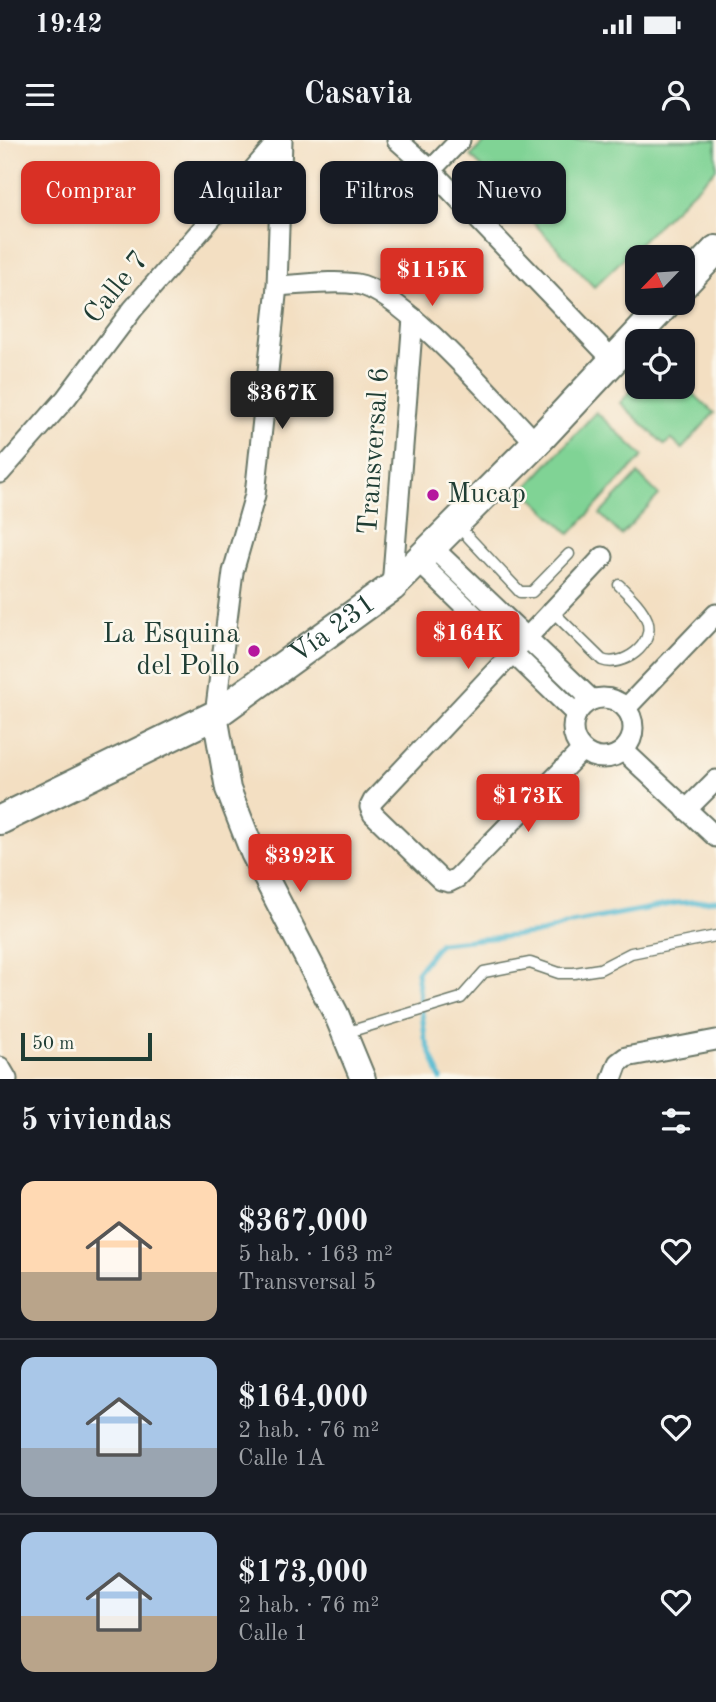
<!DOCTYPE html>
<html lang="es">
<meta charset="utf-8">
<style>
:root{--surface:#171b24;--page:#20242c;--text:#f1f3f6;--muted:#9ea1a6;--line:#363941;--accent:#d93025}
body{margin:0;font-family:"Old Standard TT",serif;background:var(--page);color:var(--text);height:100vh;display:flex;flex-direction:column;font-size:26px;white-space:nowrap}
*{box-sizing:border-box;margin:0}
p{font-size:23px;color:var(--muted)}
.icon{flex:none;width:38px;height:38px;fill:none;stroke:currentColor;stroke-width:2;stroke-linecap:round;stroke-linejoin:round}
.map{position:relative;height:939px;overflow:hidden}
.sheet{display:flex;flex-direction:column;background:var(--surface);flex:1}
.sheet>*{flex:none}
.hud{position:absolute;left:21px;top:21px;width:676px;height:63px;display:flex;gap:14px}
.needle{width:46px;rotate:245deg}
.tools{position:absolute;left:625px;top:105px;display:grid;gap:14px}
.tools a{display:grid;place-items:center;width:70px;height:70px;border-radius:14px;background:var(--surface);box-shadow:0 2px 5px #0004;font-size:35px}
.scale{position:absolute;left:21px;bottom:18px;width:131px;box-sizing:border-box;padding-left:7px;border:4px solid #1f3d34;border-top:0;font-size:19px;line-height:24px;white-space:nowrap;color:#1f3d34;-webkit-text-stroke:5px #fbf7ec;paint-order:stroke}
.price{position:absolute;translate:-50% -60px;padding:0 16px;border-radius:7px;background:var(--accent);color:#fff;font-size:23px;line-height:46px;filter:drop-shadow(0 2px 4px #0008)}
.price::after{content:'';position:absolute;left:50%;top:42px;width:21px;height:16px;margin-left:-10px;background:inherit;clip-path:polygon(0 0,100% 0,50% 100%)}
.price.selected{background:#222;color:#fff}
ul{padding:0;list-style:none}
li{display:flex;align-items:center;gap:21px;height:175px;padding:0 21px}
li+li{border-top:2px solid var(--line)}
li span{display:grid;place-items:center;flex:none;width:196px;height:140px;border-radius:14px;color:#555}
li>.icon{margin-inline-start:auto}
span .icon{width:84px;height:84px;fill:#fffc;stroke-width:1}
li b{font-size:30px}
h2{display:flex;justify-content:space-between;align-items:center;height:84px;padding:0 21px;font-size:30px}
.pill{padding:0 24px;border-radius:14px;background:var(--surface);box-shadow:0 2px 5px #0004;font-size:24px;line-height:63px}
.pill.selected{background:var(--accent);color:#fff}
.status{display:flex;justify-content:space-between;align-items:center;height:49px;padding:0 35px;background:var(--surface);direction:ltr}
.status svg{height:19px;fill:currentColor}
header{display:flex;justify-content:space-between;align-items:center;height:91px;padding:0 21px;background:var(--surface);font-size:32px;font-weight:800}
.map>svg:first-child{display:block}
</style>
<div class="status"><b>19:42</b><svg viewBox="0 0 49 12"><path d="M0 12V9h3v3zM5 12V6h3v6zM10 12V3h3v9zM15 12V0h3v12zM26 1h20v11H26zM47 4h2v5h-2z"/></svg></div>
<header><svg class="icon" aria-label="menu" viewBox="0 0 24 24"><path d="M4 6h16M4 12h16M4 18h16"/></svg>Casavia<svg class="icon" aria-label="person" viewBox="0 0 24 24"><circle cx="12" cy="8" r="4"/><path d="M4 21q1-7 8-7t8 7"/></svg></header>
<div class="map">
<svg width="716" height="939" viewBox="0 0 716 939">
<rect width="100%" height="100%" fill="#fbf7ec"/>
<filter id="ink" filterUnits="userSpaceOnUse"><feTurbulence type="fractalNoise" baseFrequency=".0143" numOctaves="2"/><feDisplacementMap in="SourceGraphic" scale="14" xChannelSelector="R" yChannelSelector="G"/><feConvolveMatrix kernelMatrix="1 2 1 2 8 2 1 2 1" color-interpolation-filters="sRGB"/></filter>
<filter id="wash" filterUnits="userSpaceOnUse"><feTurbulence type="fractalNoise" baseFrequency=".00686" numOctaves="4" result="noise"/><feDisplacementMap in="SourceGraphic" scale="28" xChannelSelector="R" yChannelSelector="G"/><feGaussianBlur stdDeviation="1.57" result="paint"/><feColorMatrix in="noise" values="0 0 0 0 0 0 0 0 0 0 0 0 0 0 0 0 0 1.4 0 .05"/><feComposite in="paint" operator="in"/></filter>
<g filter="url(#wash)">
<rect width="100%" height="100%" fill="#f3dfc2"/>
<!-- green -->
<g fill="#80d395" stroke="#508864" stroke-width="2">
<path d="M487,0H716V29L594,147L471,16Z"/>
<path d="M637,244L682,247L683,244L714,273L682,309L671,299L665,305L620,263Z"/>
<path d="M596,272L643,316L570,394L524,350Z"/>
<path d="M638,334L659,355L621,395L600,374Z"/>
</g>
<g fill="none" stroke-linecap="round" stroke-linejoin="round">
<!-- stream -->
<path stroke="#52b9d0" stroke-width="5" d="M441,939L425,898L417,832L440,803L542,793L571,783L677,763L716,760"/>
</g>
</g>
<g filter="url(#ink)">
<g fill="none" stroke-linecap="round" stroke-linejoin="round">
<!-- service casing -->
<g stroke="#697666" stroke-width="13">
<g id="service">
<path d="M457,385L520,452H532L569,414"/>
<path d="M552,471L602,520C622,528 656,505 647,480C642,467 629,455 619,445"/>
<path d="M345,893L461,858L484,832L530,823L559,833H574L600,829L631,813L716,796"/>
</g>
</g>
<!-- minor casing -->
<g stroke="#697666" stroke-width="23">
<g id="minor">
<path d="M397,0L431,30L613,220"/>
<path d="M431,30L460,0"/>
<path d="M277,146C302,145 332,140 357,144C402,151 501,267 536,303"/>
<path d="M0,333L66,258L133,169L279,0"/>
<path d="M433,408L592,560"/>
<path d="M419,422L576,574"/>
<path d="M392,447L413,178"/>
<circle cx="603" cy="588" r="30"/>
<path d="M626,568L716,474"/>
<path d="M215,575L233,432L255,355L277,146L282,0"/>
<path d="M582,610L457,738L449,742L441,740L373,674L370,667L373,661L603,417"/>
<path d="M624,611L716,697"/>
<path d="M686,670L716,640"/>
<path d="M0,927L7,939"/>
<path d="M612,939L618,923L626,917L716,900"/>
</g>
</g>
<!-- tertiary casing -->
<g stroke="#697666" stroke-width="28">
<path id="tertiary" d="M215,575L228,649L253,713L337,876L363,939"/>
</g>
<!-- secondary casing -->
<g stroke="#697666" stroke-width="32">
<g id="secondary">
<path d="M682,146L716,110"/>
<path id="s1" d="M0,680L215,575L392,447L536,303L667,163"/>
</g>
</g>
<!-- service -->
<use href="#service" stroke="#fff" stroke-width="10"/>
<!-- minor -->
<use href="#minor" stroke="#fff" stroke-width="19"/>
<!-- tertiary -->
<use href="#tertiary" stroke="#fff" stroke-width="24"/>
<!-- secondary -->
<use href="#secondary" stroke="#fff" stroke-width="28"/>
</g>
</g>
<!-- markers -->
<g fill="#b5179e" stroke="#fbf7ec" stroke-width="2.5">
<circle cx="433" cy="355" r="7"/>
<circle cx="254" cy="511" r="7"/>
</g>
<g text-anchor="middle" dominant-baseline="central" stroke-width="5" stroke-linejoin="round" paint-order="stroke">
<!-- street labels -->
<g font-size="28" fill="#1f3d34" stroke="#fbf7ec">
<text transform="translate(117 148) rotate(-51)">Calle 7</text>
<text transform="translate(375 311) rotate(-86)">Transversal 6</text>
<text stroke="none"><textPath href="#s1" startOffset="385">Vía 231</textPath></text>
</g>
<!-- poi labels -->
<g font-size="28" fill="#1f3d34" stroke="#fbf7ec" text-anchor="start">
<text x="447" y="355">Mucap</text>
<text x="240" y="495" text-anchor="end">La Esquina<tspan x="240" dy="32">del Pollo</tspan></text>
</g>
</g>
</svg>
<div class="tools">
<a><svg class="needle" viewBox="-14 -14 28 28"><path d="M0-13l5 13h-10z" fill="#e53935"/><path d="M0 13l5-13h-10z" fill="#9ea1a6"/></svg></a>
<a><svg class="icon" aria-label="locate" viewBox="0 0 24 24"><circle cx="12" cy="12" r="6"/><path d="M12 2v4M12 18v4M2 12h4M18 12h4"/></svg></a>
</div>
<div class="scale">50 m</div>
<b class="price" style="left:432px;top:168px">$115K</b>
<b class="price selected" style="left:282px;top:291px">$367K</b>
<b class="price" style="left:468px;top:531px">$164K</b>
<b class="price" style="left:528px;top:694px">$173K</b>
<b class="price" style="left:300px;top:754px">$392K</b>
<div class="hud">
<a class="pill selected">Comprar</a>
<a class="pill">Alquilar</a>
<a class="pill">Filtros</a>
<a class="pill">Nuevo</a>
</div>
</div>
<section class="sheet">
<h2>5 viviendas<svg class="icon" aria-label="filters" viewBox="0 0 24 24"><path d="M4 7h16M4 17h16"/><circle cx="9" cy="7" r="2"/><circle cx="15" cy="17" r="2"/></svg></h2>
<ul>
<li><span style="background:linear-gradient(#ffd9b3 65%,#b9a48a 0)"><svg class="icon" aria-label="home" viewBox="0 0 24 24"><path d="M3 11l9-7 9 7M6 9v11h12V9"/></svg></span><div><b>$367,000</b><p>5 hab. · 163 m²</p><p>Transversal 5</p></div><svg class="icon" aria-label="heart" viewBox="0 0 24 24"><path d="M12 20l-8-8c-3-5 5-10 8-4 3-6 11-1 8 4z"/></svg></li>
<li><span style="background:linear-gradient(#a9c7e8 65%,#9aa5b1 0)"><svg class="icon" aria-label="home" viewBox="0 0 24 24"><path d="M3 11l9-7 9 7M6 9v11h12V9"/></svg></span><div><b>$164,000</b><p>2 hab. · 76 m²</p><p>Calle 1A</p></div><svg class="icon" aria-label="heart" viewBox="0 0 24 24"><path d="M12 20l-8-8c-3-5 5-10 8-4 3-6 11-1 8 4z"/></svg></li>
<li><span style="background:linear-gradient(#a9c7e8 60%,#b9a48a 0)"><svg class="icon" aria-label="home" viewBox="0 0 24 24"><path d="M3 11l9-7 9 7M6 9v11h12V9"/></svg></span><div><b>$173,000</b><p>2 hab. · 76 m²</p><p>Calle 1</p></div><svg class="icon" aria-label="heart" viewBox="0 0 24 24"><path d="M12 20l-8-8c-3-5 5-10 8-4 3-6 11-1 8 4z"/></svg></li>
</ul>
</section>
